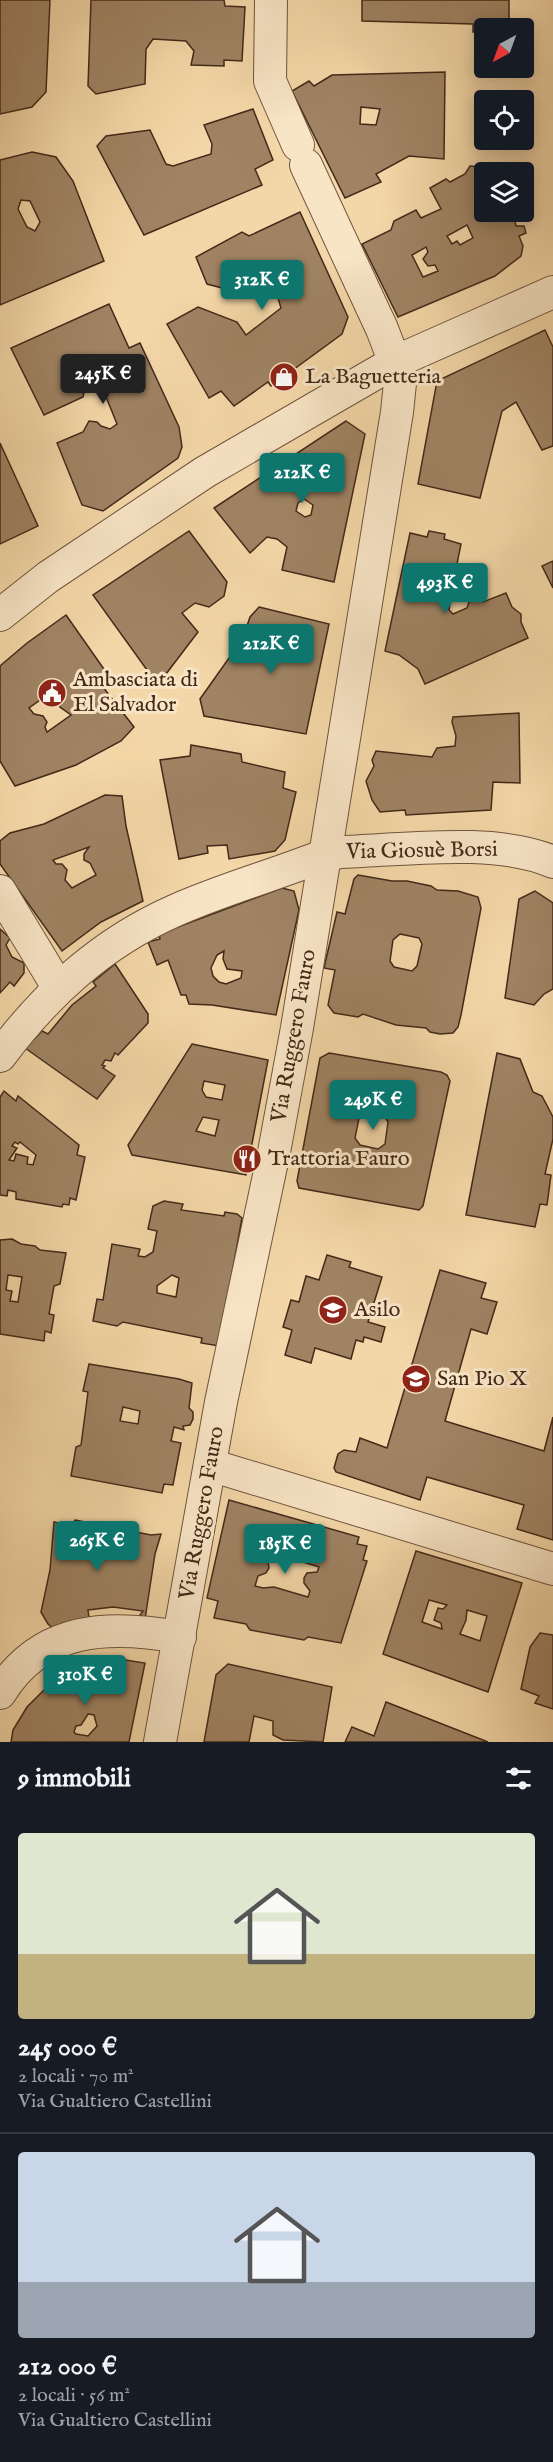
<!DOCTYPE html>
<html lang="it">
<meta charset="utf-8">
<style>
:root{--surface:#171b24;--page:#242831;--text:#f1f3f6;--muted:#9ea1a6;--line:#363941;--accent:#0f766e}
body{margin:0;font-family:"IM FELL English",serif;background:var(--page);color:var(--text);height:100vh;display:flex;flex-direction:column;font-size:22px;white-space:nowrap}
*{box-sizing:border-box;margin:0}
p{font-size:20px;color:var(--muted)}
.icon{flex:none;width:33px;height:33px;fill:none;stroke:currentColor;stroke-width:2;stroke-linecap:round;stroke-linejoin:round}
.map{position:relative;height:1742px;overflow:hidden}
.details{display:flex;flex-direction:column;background:var(--surface);flex:1}
.details>*{flex:none}
.needle{width:39px;rotate:221deg}
.fabs{position:absolute;left:474px;top:18px;display:grid;gap:12px}
.fabs a{display:grid;place-items:center;width:60px;height:60px;border-radius:6px;background:var(--surface);box-shadow:0 3px 15px #0003;font-size:30px}
.price{position:absolute;translate:-50% -51px;padding:0 14px;border-radius:6px;background:var(--accent);color:#fff;font-size:20px;line-height:39px;filter:drop-shadow(0 2px 3px #0008)}
.price::after{content:'';position:absolute;left:50%;top:36px;width:18px;height:14px;margin-left:-9px;background:inherit;clip-path:polygon(0 0,100% 0,50% 100%)}
.price.on{background:#222;color:#fff}
ul{padding:0;list-style:none}
li{display:grid;align-content:center;gap:12px;height:318px;padding:0 18px}
li+li{border-top:2px solid var(--line)}
li span{display:grid;place-items:center;height:186px;border-radius:6px;color:#555}
li>.icon{margin-inline-start:auto}
span .icon{width:108px;height:108px;fill:#fffc;stroke-width:1}
li b{font-size:26px}
h2{display:flex;justify-content:space-between;align-items:center;height:72px;padding:0 18px;font-size:26px}
.map>svg:first-child{display:block}
</style>
<div class="map">
<svg width="553" height="1742" viewBox="0 0 553 1742">
<rect width="100%" height="100%" fill="#f4d7a8"/>
<filter id="stains"><feTurbulence type="fractalNoise" baseFrequency=".00333" numOctaves="4"/><feColorMatrix values="0 0 0 0 .2 0 0 0 0 .09 0 0 0 0 .02 0 0 0 .5 -.17"/></filter>
<radialGradient id="worn" r=".72"><stop offset=".6" stop-color="#630" stop-opacity="0"/><stop offset="1" stop-color="#630" stop-opacity=".3"/></radialGradient>
<!-- building -->
<g fill="#9f8363" stroke="#432919" stroke-width="1.5" fill-rule="evenodd">
<path d="M0,0H50L46,92L32,107L0,114Z"/>
<path d="M91,0H224L225,6L245,7L242,61L224,60V66L191,65L194,51L186,41L153,39L146,49L145,84L96,94L88,86Z"/>
<path d="M362,0H509V28H484V32H473V24L362,21Z"/>
<path d="M445,72L444,159L409,156L376,174L381,182L345,198L292,91L309,81L314,86L332,75ZM361,107L380,109L376,125L360,124Z"/>
<path d="M253,109L273,160L255,169L262,185L144,235L97,146L106,136L150,130L166,164L173,166L211,154L212,144L204,125Z"/>
<path d="M32,152L56,157L73,181L104,261L0,305V160ZM21,200L30,201L40,222L35,231L27,227L18,209Z"/>
<path d="M470,166L481,167V171L499,167L501,172H484V212H513L516,226H524L526,233L519,236L523,246L521,256L495,276L398,317L362,244L391,230L394,221L416,210L421,218L441,209L430,188L446,179L450,182L465,174ZM467,225L473,238L460,245L457,241L452,244L447,236ZM426,247L428,252L423,259L428,266L435,265L438,271L423,277L412,255Z"/>
<path d="M300,212L348,317L342,334L271,386L268,382L234,406L221,391L209,398L167,324L198,307L237,322L246,335L281,308L278,298L267,283L245,294L207,284L196,257L242,232L249,236Z"/>
<path d="M109,304L129,348L140,343L179,427L182,447L178,458L103,511L82,505L57,443L83,432L89,421L97,422L101,426L110,429L117,424L100,382L92,381L85,388L83,397L44,415L11,348Z"/>
<path d="M545,330L553,347V446L542,450L516,402L502,411L480,498L418,484L437,381Z"/>
<path d="M346,421L365,434L334,582L282,570L287,547L277,539L267,537L250,553L214,508ZM304,499L313,505L311,515L305,517L296,511L298,503Z"/>
<path d="M0,443L38,526L0,544Z"/>
<path d="M189,531L227,582L224,596L209,607L195,603L182,613L198,632L166,674L152,677L93,595Z"/>
<path d="M429,531L445,534L444,539L461,544L454,579L459,580L458,590L452,588L449,610L453,614L467,608L469,602L477,597L483,602L506,593L512,607L521,614V622L528,638L425,684L418,669L399,655L385,651L410,533L427,537Z"/>
<path d="M553,561V588L542,566Z"/>
<path d="M259,607L329,624L306,734L204,716L200,699L229,658L255,662L257,643L250,634L247,626L250,617Z"/>
<path d="M66,615L113,682L103,687L134,727L121,741L76,765L15,786L0,761V666L27,643ZM53,691L60,700V707L71,715L47,732L45,727L47,722L43,716L34,714L29,708Z"/>
<path d="M519,713L520,783L493,782L491,810L406,815L405,810L380,812L372,800L366,781L374,766L372,760L376,751L432,757L437,748L455,746L456,736L452,722L453,717Z"/>
<path d="M191,745L241,754L242,762L285,772L283,788L296,792L285,840L275,851L229,859L227,845L207,846L208,853L179,859L160,760L190,756Z"/>
<path d="M105,795L122,796L126,826L143,901L101,922L62,951L0,864V841L10,833L44,824ZM89,847L84,854V860L90,863L96,875L72,888L65,880L67,870L62,864H56L53,860Z"/>
<path d="M358,875L392,881H407L431,886L437,890L458,891L478,897L481,908L461,1015L458,1027L453,1033L440,1034L430,1032L426,1028L396,1025L363,1014L358,1017L334,1013L328,1005L335,970L324,968L337,912L345,914L354,879ZM400,934L419,938L422,944L417,966L412,971L394,967L390,961L393,940Z"/>
<path d="M282,888L294,891L299,910L276,1015L212,1005L189,1004L186,995H181L168,960L157,965L148,942L160,939L159,934ZM224,951L223,959L227,969L242,971L241,978L226,984L219,982L213,976L211,968L217,955Z"/>
<path d="M535,891L553,903V989L544,994L534,1005L505,998L519,899Z"/>
<path d="M0,929L10,938L6,945L12,957L24,963V973L14,986L10,982L0,993Z"/>
<path d="M115,964L148,1014V1023L118,1055L115,1053L111,1061L105,1060L102,1065L105,1066L103,1068L115,1076L97,1099L25,1048L42,1031L48,1034L72,1005L96,986L93,982Z"/>
<path d="M192,1044L268,1060L246,1175L132,1155L128,1145ZM204,1081L225,1085L222,1100L206,1097L202,1090ZM203,1117L219,1120L215,1136L196,1131Z"/>
<path d="M329,1053L441,1072L447,1075L450,1081L423,1206L419,1210L299,1188L297,1181L320,1058ZM365,1115L385,1117L388,1122L385,1144L378,1149L360,1145L355,1138L359,1118Z"/>
<path d="M497,1053L520,1059L533,1092L542,1096L553,1117V1139L545,1174L551,1175L547,1205L540,1204L535,1227L466,1215Z"/>
<path d="M4,1091L16,1101L18,1096L79,1145L77,1155L85,1157L76,1200L70,1198L69,1205L63,1204L62,1207L16,1199V1192L8,1190L7,1196L0,1195V1097ZM15,1142L18,1144L20,1142L36,1155L33,1165L27,1164L28,1157L16,1154L14,1161L9,1160L17,1148L12,1146Z"/>
<path d="M164,1201L183,1204L181,1210L224,1216L225,1212L237,1214L242,1218L219,1346L201,1343L202,1338L123,1322L117,1326L93,1321L97,1299L103,1300L112,1244L140,1249L138,1256L145,1257L153,1252L157,1231L148,1229L153,1206ZM172,1275L179,1278L176,1297L157,1293V1286Z"/>
<path d="M12,1239L21,1244L35,1246L40,1250L66,1253L60,1284L54,1286L49,1314L54,1315L51,1333L45,1331L44,1341L0,1334V1240ZM8,1275L22,1277L18,1302L10,1301L12,1291L6,1290Z"/>
<path d="M327,1255L351,1262L349,1267L382,1277L368,1322L385,1327L381,1342L364,1337L363,1342L356,1340L351,1359L315,1348L311,1363L285,1355L292,1330L283,1327L291,1300L299,1302L306,1276L319,1280Z"/>
<path d="M440,1270L486,1283L481,1298L497,1302L487,1334L471,1329L445,1421L544,1451L553,1417V1540L517,1529L524,1505L427,1477L420,1500L336,1472L334,1468L338,1454L344,1450L356,1452L360,1438L387,1448Z"/>
<path d="M89,1364L179,1379L192,1383L189,1408L193,1412V1419L190,1425L183,1426L184,1430L174,1427L171,1441L181,1443L173,1485L164,1484L162,1493L71,1476L76,1447L81,1445L88,1392L83,1391ZM123,1407L140,1411L138,1424L120,1421Z"/>
<path d="M229,1500L359,1537L357,1544L367,1546L363,1560L367,1561L341,1643L308,1637L304,1640L250,1630L246,1624L214,1618L218,1601L207,1598ZM262,1549L319,1567L317,1572L307,1573L304,1578V1583L310,1591L308,1597L274,1587L263,1588L255,1586L258,1576L266,1573L269,1568L268,1562L259,1556Z"/>
<path d="M75,1520L151,1535L161,1534L155,1554L145,1619L140,1615L143,1611L113,1607L88,1610L89,1618L55,1630L48,1624L41,1612L50,1570L54,1522L71,1526Z"/>
<path d="M416,1551L522,1583L488,1692L383,1654ZM429,1600L447,1605L443,1609L438,1608L434,1620L441,1623L442,1629L422,1622ZM467,1610L487,1616L480,1641L460,1634L466,1620Z"/>
<path d="M540,1633L553,1635V1709L535,1703L539,1696L521,1689L530,1647Z"/>
<path d="M125,1660L145,1663L129,1742H11L13,1730L27,1707L50,1684L81,1666ZM88,1714L94,1715L97,1726L88,1736L76,1734L74,1732L76,1726L81,1725Z"/>
<path d="M228,1664L332,1687L323,1742L283,1740L273,1735V1721L254,1716L249,1742H204L216,1675Z"/>
<path d="M386,1702L488,1742H345L352,1727L374,1736Z"/>
</g>
<g fill="none" stroke-linecap="round" stroke-linejoin="round">
<!-- minor casing -->
<g stroke="#6f543d" stroke-width="34">
<g id="minor">
<path d="M271,0L270,81L298,145"/>
<path d="M0,615L48,577L205,472L395,362L553,292"/>
<path d="M0,891L58,987"/>
<path d="M0,1056C47,993 102,943 174,911C223,889 275,875 325,855L340,852C402,850 497,837 553,862"/>
<path d="M210,1465L553,1569"/>
<path d="M0,1693C42,1625 110,1625 180,1637"/>
<path d="M160,1742L221,1402L274,1152L297,1028L397,412L400,383L397,368L382,329L306,165"/>
</g>
</g>
<!-- minor -->
<use href="#minor" stroke="#f8e5c6" stroke-width="32"/>
</g>
<!-- icons -->
<defs>
<g id="shop-disc" transform="scale(1.5)"><circle r="9.5" fill="#8f2418" stroke="#f8e5c6"/><path d="M-5-2.5h2.3a2.7 3.5 0 0 1 5.4 0H5L5.5 6h-11ZM-1.5-2.5h3a1.5 2.3 0 0 0-3 0Z" fill="#fff"/></g>
<g id="civic-disc" transform="scale(1.5)"><circle r="9.5" fill="#8f2418" stroke="#f8e5c6"/><path d="M-.6-6.5H3V-4.5H.6V-3L4-1V1h2V6H-6V1h2V-1L-.6-3ZM-1.2 2.5V6h2.4V2.5Z" fill="#fff"/></g>
<g id="restaurant-disc" transform="scale(1.5)"><circle r="9.5" fill="#8f2418" stroke="#f8e5c6"/><path d="M-5-6h1v4h1v-4h1v4h1v-4h1v5L-1.5 .5V6h-2V.5L-5-1ZM5-6V6H3V1.5H1.5Q1.5-4 5-6Z" fill="#fff"/></g>
<g id="school-disc" transform="scale(1.5)"><circle r="9.5" fill="#8f2418" stroke="#f8e5c6"/><path d="M0-5L7-2L0 1L-7-2ZM-4 1L0 2.5L4 1V4Q0 6-4 4Z" fill="#fff"/></g>
</defs>
<g fill-rule="evenodd">
<use href="#shop-disc" x="284" y="377"/>
<use href="#civic-disc" x="52" y="693"/>
<use href="#restaurant-disc" x="247" y="1159"/>
<use href="#school-disc" x="333" y="1310"/>
<use href="#school-disc" x="416" y="1379"/>
</g>
<g text-anchor="middle" dominant-baseline="central" stroke-width="6" stroke-linejoin="round" paint-order="stroke">
<!-- poi labels -->
<g font-size="22" fill="#432919" stroke="#f8e5c6" text-anchor="start">
<text x="305" y="377">La Baguetteria</text>
<text x="73" y="680">Ambasciata di<tspan x="73" dy="25">El Salvador</tspan></text>
<text x="268" y="1159">Trattoria Fauro</text>
<text x="354" y="1310">Asilo</text>
<text x="437" y="1379">San Pio X</text>
</g>
<!-- street labels -->
<g font-size="22" fill="#432919" stroke="#f8e5c6">
<text transform="translate(422 851) rotate(-1)">Via Giosuè Borsi</text>
<text transform="translate(294 1036) rotate(-80)">Via Ruggero Fauro</text>
<text transform="translate(202 1513) rotate(-80)">Via Ruggero Fauro</text>
</g>
</g>
<rect width="100%" height="100%" filter="url(#stains)"/>
<rect width="100%" height="100%" fill="url(#worn)"/>
</svg>
<div class="fabs">
<a><svg class="needle" viewBox="-14 -14 28 28"><path d="M0-13l5 13h-10z" fill="#e53935"/><path d="M0 13l5-13h-10z" fill="#9ea1a6"/></svg></a>
<a><svg class="icon" aria-label="locate" viewBox="0 0 24 24"><circle cx="12" cy="12" r="6"/><path d="M12 2v4M12 18v4M2 12h4M18 12h4"/></svg></a>
<a><svg class="icon" aria-label="layers" viewBox="0 0 24 24"><path d="M12 4l9 5-9 5-9-5zM3 14l9 5 9-5"/></svg></a>
</div>
<b class="price" style="left:262px;top:311px">312K €</b>
<b class="price on" style="left:103px;top:405px">245K €</b>
<b class="price" style="left:302px;top:504px">212K €</b>
<b class="price" style="left:445px;top:614px">493K €</b>
<b class="price" style="left:271px;top:675px">212K €</b>
<b class="price" style="left:373px;top:1131px">249K €</b>
<b class="price" style="left:97px;top:1572px">265K €</b>
<b class="price" style="left:285px;top:1575px">185K €</b>
<b class="price" style="left:85px;top:1706px">310K €</b>
</div>
<section class="details">
<h2>9 immobili<svg class="icon" aria-label="filters" viewBox="0 0 24 24"><path d="M4 7h16M4 17h16"/><circle cx="9" cy="7" r="2"/><circle cx="15" cy="17" r="2"/></svg></h2>
<ul>
<li><span style="background:linear-gradient(#dfe7d0 65%,#c2b280 0)"><svg class="icon" aria-label="home" viewBox="0 0 24 24"><path d="M3 11l9-7 9 7M6 9v11h12V9"/></svg></span><div><b>245 000 €</b><p>2 locali · 70 m²</p><p>Via Gualtiero Castellini</p></div></li>
<li><span style="background:linear-gradient(#c9d6e8 70%,#9aa5b1 0)"><svg class="icon" aria-label="home" viewBox="0 0 24 24"><path d="M3 11l9-7 9 7M6 9v11h12V9"/></svg></span><div><b>212 000 €</b><p>2 locali · 56 m²</p><p>Via Gualtiero Castellini</p></div></li>
</ul>
</section>
